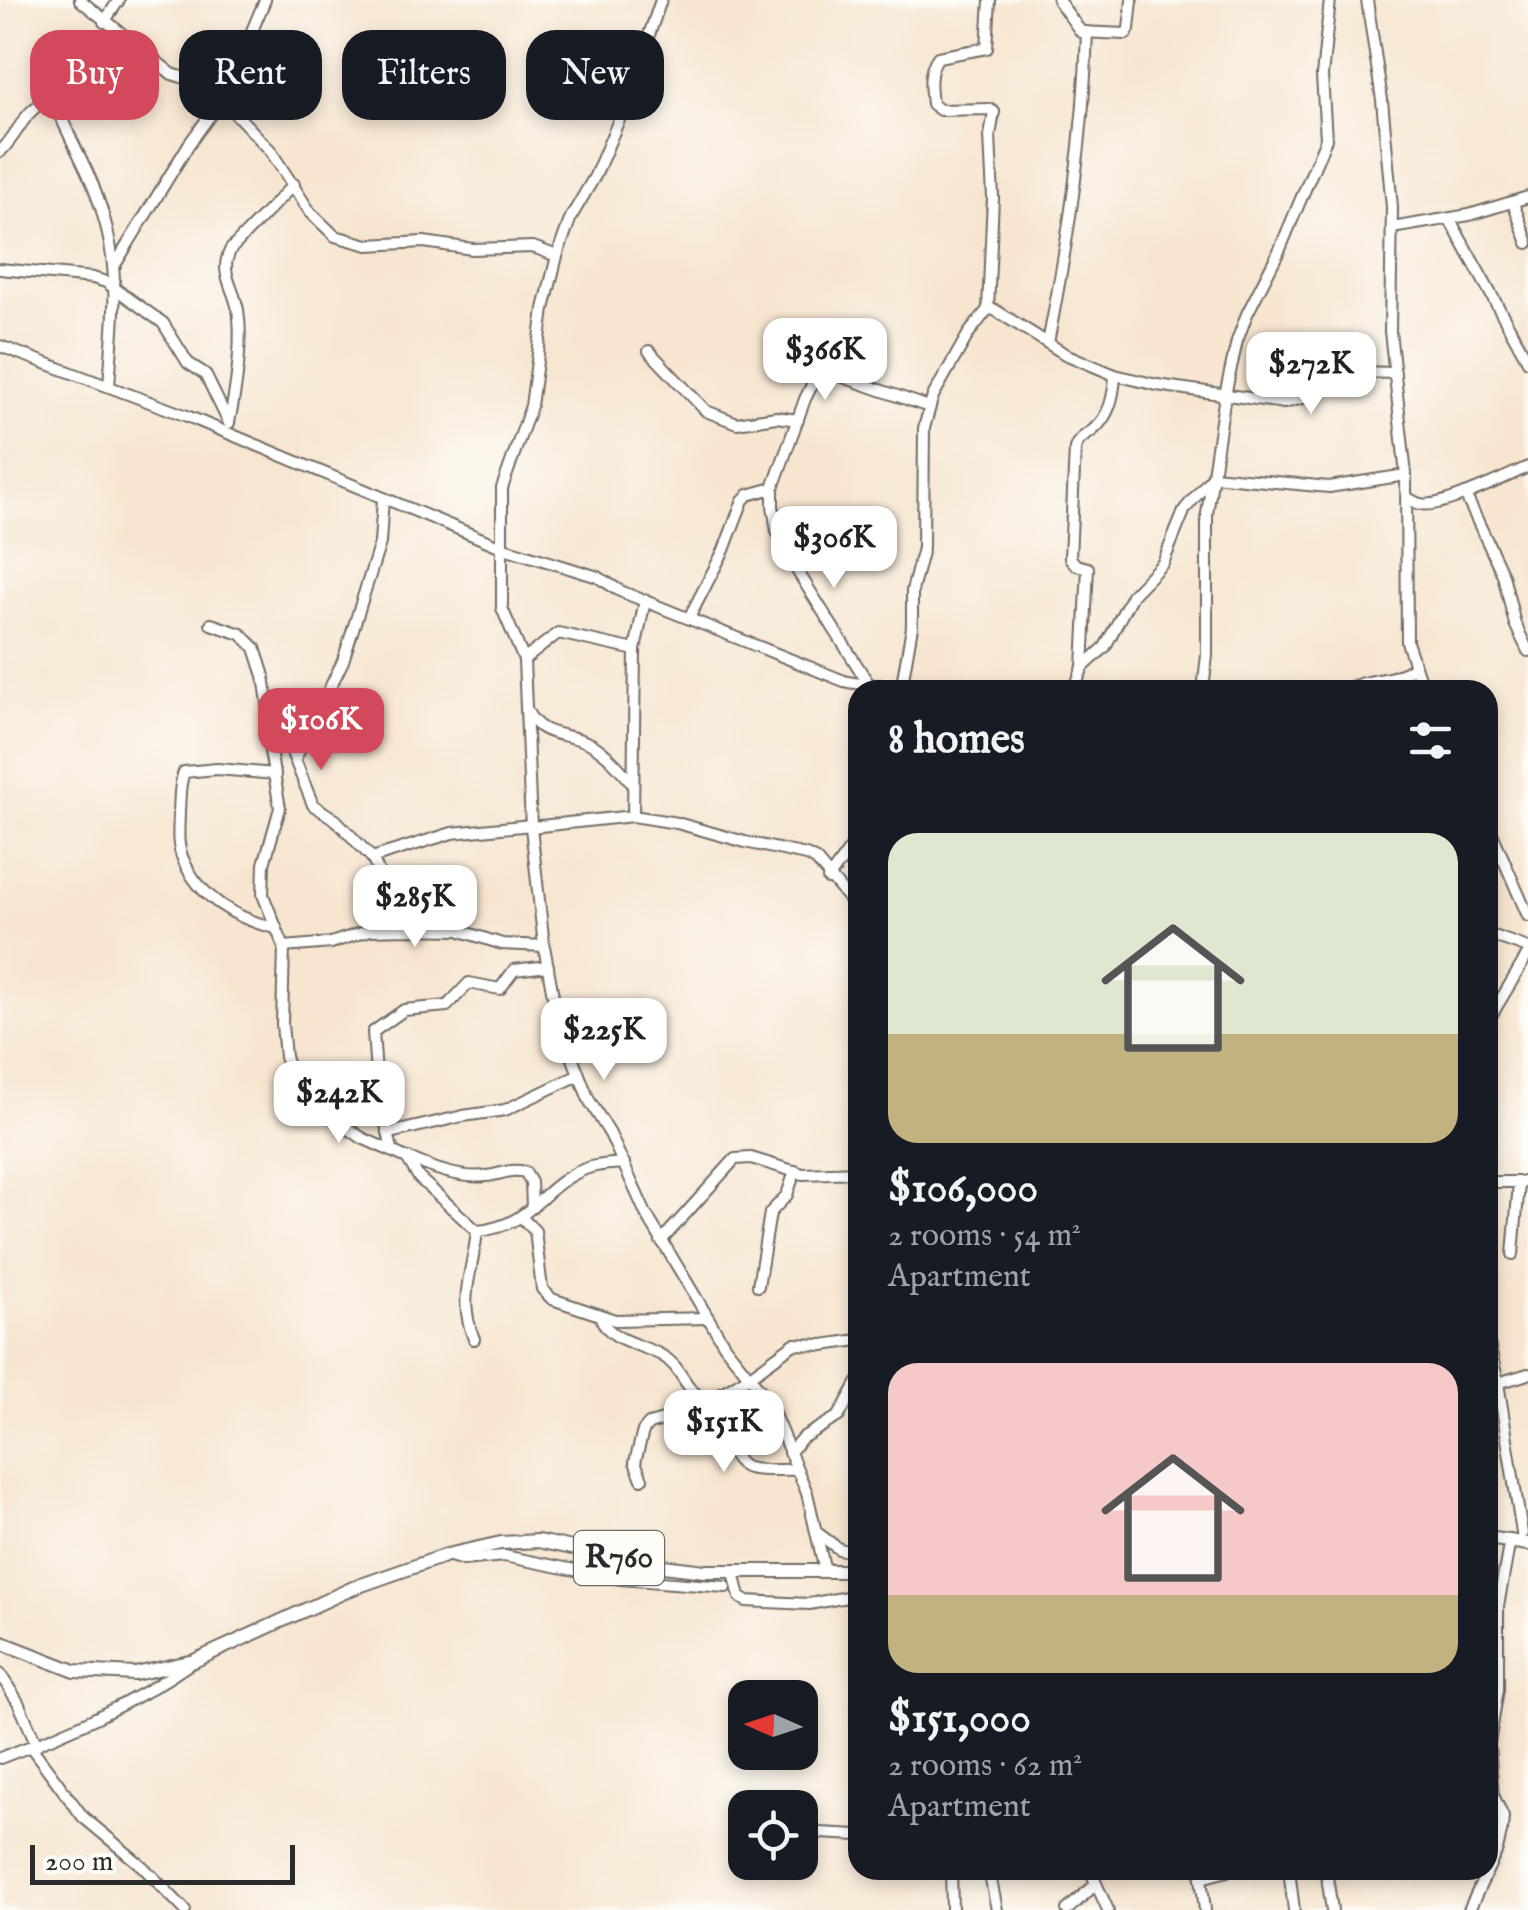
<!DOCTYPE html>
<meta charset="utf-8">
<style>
:root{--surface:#171b24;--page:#242831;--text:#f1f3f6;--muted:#9ea1a6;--accent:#d1495b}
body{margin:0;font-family:"IM FELL English",serif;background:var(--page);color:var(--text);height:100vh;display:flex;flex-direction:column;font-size:38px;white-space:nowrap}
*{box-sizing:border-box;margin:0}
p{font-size:32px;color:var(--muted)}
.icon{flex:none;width:55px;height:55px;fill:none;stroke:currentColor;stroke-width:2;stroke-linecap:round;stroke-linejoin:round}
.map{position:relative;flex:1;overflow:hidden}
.panel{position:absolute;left:848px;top:680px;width:650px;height:1200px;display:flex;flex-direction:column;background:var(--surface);border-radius:30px;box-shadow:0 5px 15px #0003}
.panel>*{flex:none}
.guide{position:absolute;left:30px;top:30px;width:668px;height:90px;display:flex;gap:20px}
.needle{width:65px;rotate:273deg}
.controls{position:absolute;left:728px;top:1680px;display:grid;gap:20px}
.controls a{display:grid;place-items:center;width:90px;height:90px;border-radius:20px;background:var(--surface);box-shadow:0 5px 15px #0003;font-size:50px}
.scale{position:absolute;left:30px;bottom:25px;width:265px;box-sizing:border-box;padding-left:10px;border:5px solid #2b2b2b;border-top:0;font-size:28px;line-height:35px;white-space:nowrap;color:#2b2b2b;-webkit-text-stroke:8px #fdfcf7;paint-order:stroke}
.price{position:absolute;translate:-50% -85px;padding:0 22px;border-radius:20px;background:#fff;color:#222;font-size:32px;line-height:65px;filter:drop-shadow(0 2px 5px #0008)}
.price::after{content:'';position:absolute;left:50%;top:60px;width:30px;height:22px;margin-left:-15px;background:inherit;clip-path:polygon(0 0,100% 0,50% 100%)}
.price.selected{background:var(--accent);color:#fff}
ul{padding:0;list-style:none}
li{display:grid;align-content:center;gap:20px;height:530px;padding:0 40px}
li span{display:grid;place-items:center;height:310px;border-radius:30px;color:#555}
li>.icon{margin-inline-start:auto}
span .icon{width:180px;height:180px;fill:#fffc;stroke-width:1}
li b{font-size:42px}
h2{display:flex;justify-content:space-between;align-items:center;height:120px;padding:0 40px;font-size:42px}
.tag{padding:0 35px;border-radius:30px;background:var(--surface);box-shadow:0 5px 15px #0003;font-size:35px;line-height:90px}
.tag.selected{background:var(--accent);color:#fff}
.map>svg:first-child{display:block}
</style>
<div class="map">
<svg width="1528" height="1910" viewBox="0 0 1528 1910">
<rect width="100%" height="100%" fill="#fdfcf7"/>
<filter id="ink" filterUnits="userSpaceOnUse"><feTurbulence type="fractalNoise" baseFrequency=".01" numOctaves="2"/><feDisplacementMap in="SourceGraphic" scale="20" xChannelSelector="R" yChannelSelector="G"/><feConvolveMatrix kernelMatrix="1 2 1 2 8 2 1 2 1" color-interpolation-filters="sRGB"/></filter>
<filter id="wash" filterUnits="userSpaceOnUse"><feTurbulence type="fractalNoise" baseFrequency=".0048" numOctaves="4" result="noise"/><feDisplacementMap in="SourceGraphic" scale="40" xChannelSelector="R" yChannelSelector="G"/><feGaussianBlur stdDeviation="2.25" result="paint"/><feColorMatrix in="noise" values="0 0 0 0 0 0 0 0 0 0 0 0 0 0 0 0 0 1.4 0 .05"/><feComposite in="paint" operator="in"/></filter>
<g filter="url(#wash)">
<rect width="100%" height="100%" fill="#f7e5d0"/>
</g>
<g filter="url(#ink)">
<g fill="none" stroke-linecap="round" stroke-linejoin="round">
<!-- minor casing -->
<g stroke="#726c65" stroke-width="14">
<g id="minor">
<path d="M80,0L172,74L201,83L214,91L270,150L310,212L335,236L368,245L424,242L472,249L533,247L557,256"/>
<path d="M661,0L624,108L595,176L571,217L557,256L544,309L531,406L502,488V608L524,660L531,827L544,946L557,1018L589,1100L610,1134L646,1214L725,1346L768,1400L807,1493L825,1571"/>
<path d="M1058,0L1081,32L1126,34L1129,29L1132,0"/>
<path d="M1367,0L1382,100L1392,207L1390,331L1406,475L1407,642L1423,690"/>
<path d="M104,22L119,0"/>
<path d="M46,67C46,98 82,156 94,188C123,262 114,310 109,386"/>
<path d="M214,91L243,52L265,0"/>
<path d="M0,152C24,127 19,115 52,96"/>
<path d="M1513,203L1528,243"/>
<path d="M1450,220L1528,361"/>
<path d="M1392,228L1469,215L1528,197"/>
<path d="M115,265L189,144L222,99"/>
<path d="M0,269L93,278L106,282L163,323L188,363L205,374L229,423"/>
<path d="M988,309L993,198L990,136L994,112L989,109L940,110L932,104C930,87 928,71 938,57L987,48L990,0"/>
<path d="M1048,343C1068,240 1084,138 1087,32"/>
<path d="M0,346L187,416L504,548L598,577L620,591L844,681C861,686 879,682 895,690"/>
<path d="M649,351L706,411L737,423L776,417L798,420"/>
<path d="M229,422C236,391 243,341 238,310C234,287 218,272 231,249L294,184"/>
<path d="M1465,494L1503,575L1515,624L1528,651"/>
<path d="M1407,497C1409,499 1418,504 1421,504C1441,509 1507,476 1528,467"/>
<path d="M689,618L724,550L743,500L748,495L773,488"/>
<path d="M211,624L241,634L255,648L264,676L270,716L285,735L313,805L336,820L372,858L391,897L381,918L370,930"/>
<path d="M524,660L558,633L635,650"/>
<path d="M1083,667L1088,568L1076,565L1070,558L1075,448C1079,438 1084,437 1093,430C1110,416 1114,395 1115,375"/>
<path d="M870,686L798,572L777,531L773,506V488L805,399L816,377L827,374L840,376L929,407"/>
<path d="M901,690L912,627V591L923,548L924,428L933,396L969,333L988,309L995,310L1065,354L1115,375L1157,385L1284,403L1315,395L1336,378L1358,372L1395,373"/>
<path d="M987,690H1006"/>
<path d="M1074,690L1083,667L1105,647L1132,595L1163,563L1185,509L1213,476L1329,487L1406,475"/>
<path d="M1203,690L1207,655V514L1225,395L1237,341L1247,314L1280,249L1326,139L1322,76L1330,0"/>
<path d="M1346,690C1368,677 1392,683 1414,667"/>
<path d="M527,711C542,740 567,731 591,744C607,753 621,770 633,784"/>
<path d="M285,735L270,751L280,808L264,864L263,895L284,947L282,1024L285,1057L294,1083L320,1109L362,1138L407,1158L419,1178L477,1231C473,1272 457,1298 474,1339"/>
<path d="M296,757L343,661L380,543L383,498"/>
<path d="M275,774L217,769L184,772C179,784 180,798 179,811C179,827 176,844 183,859C199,898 237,919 275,928"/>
<path d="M633,816L635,650L645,600"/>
<path d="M1488,824L1528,916"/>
<path d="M531,827L633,816L677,823L745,842L806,855L816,860L858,910"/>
<path d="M372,858L452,833L531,825"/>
<path d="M828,879L858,838"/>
<path d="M1488,934L1528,948"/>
<path d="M284,947L331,943L370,930L403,929L458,930L502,944L544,946"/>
<path d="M1488,1021L1528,954"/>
<path d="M390,1133L463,1116L505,1110L579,1075"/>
<path d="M392,1149L377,1087L373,1032L404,1010L447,1006L469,983L500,989L514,970L548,966"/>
<path d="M409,1158C431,1168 462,1179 486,1176C500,1175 510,1168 525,1172L531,1182L532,1207"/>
<path d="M1488,1182H1528"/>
<path d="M521,1217L535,1231L542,1289L552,1299L615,1320L708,1318"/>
<path d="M477,1231C533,1226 538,1188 585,1169C597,1164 610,1164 624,1163"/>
<path d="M661,1241L735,1159L751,1158L803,1174L858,1172"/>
<path d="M1513,1254L1519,1183"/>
<path d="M758,1286L770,1213L787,1195L795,1171"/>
<path d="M601,1318C608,1340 643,1345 661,1355C683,1367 681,1386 705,1401"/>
<path d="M1488,1339L1498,1383L1522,1533"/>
<path d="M1498,1383L1528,1374"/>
<path d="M712,1398C718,1415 729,1463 748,1468C763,1472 782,1469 797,1470"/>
<path d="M789,1453L802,1438L839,1416L858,1382"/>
<path d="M642,1479L635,1462L643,1431L649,1424L688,1413L750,1376L794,1344L823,1345L858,1340"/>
<path d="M816,1532L839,1549L858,1553"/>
<path d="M447,1555L463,1560L504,1556L620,1579L726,1587"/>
<path d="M734,1572L740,1597L746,1601L809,1604L858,1595"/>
<path d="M0,1674L18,1702L37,1745"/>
<path d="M31,1747L83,1817L142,1866L185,1910"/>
<path d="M0,1758C67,1733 132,1704 191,1663"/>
<path d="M800,1832L858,1835"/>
<path d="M951,1870L952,1910"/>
<path d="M989,1870L997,1910"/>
<path d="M1090,1870L1108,1910"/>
<path d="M1200,1870L1205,1910"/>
<path d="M1289,1870L1294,1910"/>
<path d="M1326,1870L1332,1910"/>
<path d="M1409,1870L1415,1873"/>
<path d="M1201,1878L1231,1870"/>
<path d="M1067,1910L1096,1884"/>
<path d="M1469,1910L1497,1850L1502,1828L1503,1817L1493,1795L1489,1744L1498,1689V1606L1510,1540"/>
</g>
</g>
<!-- major casing -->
<g stroke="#726c65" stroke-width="16">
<g id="major">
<path d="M1488,1538L1528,1544"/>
<path d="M0,1642L75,1671L135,1674L194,1661L353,1588L447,1555L501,1543L538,1541L655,1565L705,1571H858"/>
</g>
</g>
<!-- minor -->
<use href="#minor" stroke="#fff" stroke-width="10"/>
<!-- major -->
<use href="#major" stroke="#fff" stroke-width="12"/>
</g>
</g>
<g text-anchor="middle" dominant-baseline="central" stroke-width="10" stroke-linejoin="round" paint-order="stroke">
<!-- shield labels -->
<rect fill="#fdfcf7" stroke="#6a6a68" stroke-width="2.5" x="574" y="1531" width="90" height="54" rx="8"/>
<g font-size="32" font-weight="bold" fill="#2b2b2b">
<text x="619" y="1558">R760</text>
</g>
</g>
</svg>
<div class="controls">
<a><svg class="needle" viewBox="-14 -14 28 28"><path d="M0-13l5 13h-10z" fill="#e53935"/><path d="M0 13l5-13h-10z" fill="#9ea1a6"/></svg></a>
<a><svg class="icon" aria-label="locate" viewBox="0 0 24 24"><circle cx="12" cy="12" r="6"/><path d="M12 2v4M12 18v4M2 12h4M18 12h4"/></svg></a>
</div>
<div class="scale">200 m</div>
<b class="price" style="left:825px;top:403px">$366K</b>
<b class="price" style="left:1311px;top:417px">$272K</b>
<b class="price" style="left:834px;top:591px">$306K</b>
<b class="price selected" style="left:321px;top:773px">$106K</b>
<b class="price" style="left:415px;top:950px">$285K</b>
<b class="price" style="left:604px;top:1083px">$225K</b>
<b class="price" style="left:339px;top:1146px">$242K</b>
<b class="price" style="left:724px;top:1475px">$151K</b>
<div class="guide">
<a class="tag selected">Buy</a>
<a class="tag">Rent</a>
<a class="tag">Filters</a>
<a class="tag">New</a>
</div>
<section class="panel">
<h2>8 homes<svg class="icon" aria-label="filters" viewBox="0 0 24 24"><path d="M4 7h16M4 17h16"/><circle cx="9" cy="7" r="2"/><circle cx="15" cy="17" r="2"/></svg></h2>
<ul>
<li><span style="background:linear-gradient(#dfe7d0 65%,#c2b280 0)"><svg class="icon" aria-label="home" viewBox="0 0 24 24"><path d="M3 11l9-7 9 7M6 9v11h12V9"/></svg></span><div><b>$106,000</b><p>2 rooms · 54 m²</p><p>Apartment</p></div></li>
<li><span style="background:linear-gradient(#f6c9c9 75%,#c2b280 0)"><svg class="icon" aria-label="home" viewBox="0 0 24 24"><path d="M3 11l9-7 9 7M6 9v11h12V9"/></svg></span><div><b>$151,000</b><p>2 rooms · 62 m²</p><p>Apartment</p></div></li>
</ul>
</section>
</div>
